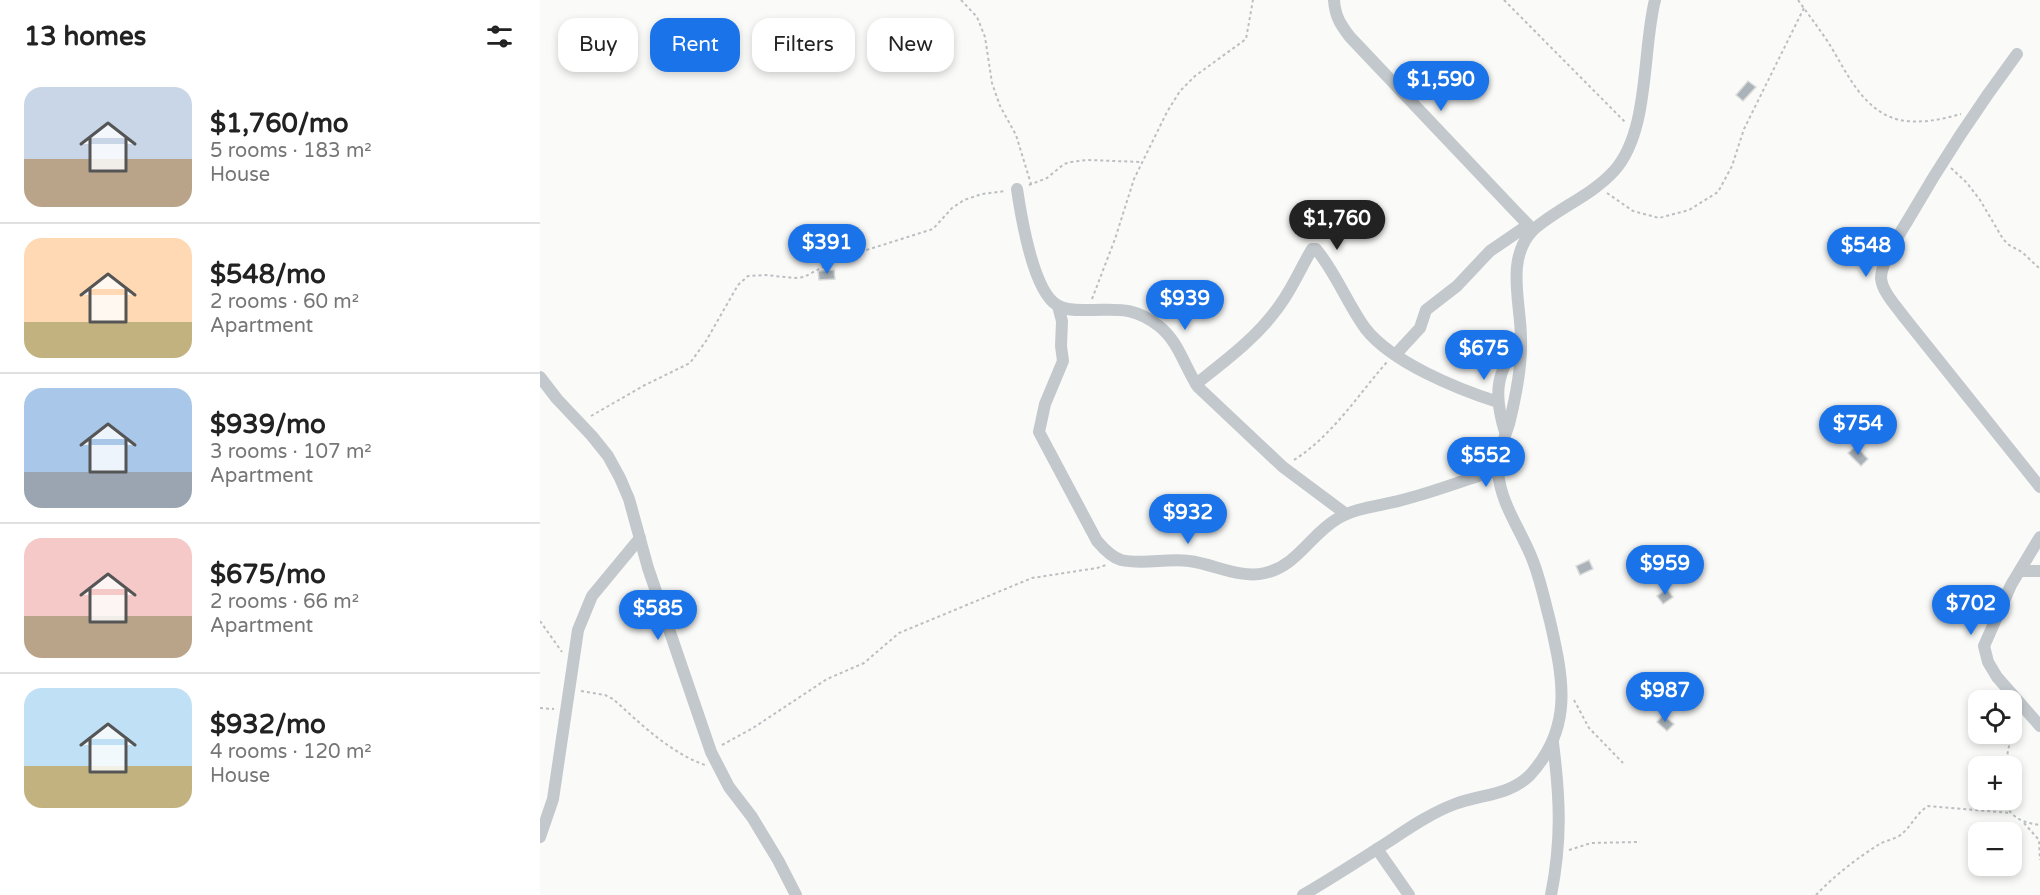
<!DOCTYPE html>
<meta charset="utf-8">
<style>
:root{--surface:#fff;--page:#f2f2f2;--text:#222;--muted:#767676;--line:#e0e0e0;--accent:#1a73e8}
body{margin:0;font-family:"Varela Round",sans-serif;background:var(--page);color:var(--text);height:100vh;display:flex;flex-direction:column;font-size:22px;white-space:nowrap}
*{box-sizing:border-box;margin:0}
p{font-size:20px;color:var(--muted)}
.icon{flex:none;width:33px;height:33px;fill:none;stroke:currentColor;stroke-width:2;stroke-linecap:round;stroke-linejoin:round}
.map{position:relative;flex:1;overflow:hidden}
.panel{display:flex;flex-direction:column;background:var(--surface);width:540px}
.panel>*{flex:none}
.hud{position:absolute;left:18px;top:18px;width:570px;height:54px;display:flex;gap:12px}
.tools{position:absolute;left:1428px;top:690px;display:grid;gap:12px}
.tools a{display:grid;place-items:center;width:54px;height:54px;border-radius:12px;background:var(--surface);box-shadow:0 3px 9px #0003;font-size:30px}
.price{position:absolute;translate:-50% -51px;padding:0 14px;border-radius:21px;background:var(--accent);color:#fff;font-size:20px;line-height:39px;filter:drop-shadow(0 2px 3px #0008)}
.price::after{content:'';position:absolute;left:50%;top:36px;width:18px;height:14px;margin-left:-9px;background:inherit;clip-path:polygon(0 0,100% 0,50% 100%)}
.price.current{background:#222;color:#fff}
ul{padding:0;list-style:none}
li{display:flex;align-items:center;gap:18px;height:150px;padding:0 24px}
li+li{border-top:2px solid var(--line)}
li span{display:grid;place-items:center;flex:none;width:168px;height:120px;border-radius:18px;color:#555}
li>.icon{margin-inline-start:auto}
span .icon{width:72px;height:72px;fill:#fffc;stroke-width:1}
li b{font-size:26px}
h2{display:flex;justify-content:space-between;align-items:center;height:72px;padding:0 24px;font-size:26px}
.chip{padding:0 21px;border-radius:18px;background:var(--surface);box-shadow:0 3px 9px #0003;font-size:21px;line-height:54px}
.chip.current{background:var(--accent);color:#fff}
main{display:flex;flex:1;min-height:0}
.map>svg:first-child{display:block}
</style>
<main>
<section class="panel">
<h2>13 homes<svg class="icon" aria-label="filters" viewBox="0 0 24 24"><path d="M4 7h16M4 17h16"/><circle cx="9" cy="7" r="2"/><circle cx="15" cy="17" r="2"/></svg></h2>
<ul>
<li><span style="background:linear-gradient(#c9d6e8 60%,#b9a48a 0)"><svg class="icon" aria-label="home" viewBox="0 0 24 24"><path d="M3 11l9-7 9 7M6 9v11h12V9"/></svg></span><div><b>$1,760/mo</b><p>5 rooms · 183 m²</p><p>House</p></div></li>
<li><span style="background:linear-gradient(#ffd9b3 70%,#c2b280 0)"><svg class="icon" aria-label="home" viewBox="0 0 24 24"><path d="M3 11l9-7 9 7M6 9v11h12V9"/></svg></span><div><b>$548/mo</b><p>2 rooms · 60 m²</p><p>Apartment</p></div></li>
<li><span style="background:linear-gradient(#a9c7e8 70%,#9aa5b1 0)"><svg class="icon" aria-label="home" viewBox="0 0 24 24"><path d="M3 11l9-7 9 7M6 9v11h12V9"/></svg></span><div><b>$939/mo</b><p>3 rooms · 107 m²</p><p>Apartment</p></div></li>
<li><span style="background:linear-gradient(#f6c9c9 65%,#b9a48a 0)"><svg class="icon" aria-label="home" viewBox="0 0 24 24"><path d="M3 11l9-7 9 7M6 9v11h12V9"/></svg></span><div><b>$675/mo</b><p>2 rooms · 66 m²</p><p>Apartment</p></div></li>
<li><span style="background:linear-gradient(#bfe0f5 65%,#c2b280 0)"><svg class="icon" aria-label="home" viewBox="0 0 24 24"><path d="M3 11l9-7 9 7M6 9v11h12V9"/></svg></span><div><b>$932/mo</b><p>4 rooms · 120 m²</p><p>House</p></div></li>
</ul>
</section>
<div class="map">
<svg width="1500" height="895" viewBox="0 0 1500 895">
<rect width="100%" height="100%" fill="#fafaf8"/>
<!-- building -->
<g fill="#aab3b9" stroke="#dcdcda" stroke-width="1.5">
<path d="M1208,81L1216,87L1203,101L1196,95Z"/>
<path d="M294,270L295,279L279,280L278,271Z"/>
<path d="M1316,446L1328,459L1321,466L1308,453Z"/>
<path d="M1049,560L1053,569L1040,575L1036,566Z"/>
<path d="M1127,589L1133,597L1123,604L1117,596Z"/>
<path d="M1123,715L1134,724L1127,731L1117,722Z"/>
</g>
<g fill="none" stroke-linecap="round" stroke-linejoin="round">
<!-- path -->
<g stroke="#bbbfc2" stroke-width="2" stroke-dasharray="3 3" stroke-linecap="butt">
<path d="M421,0L437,17L445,37L452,83L460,106L476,135L491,184"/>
<path d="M964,0L1085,122"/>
<path d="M1258,0C1268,14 1278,27 1288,42C1307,72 1324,116 1366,121C1385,123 1403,119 1421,114"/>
<path d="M1411,168L1427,183L1440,200L1463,239L1469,245L1482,252L1500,269"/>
<path d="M489,185L507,178L524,164L531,162L547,160L602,162"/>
<path d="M1067,193L1093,211L1119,218L1149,210L1178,192L1192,166L1204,129L1264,8"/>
<path d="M552,299L575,239L594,179L627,112L640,91L655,76L706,39L713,0"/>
<path d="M51,416L103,386L150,363L166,341L198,285L208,276L225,275L255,278L264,277L298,259L393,229L412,208L424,200L442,194L466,191"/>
<path d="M754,460C793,435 817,396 847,362"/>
<path d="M0,621L22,652"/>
<path d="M41,691L65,695L73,699C101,724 129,752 165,765"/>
<path d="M1034,700L1049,728L1083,763"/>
<path d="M0,708L14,709"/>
<path d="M182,745L213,728L287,679L324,663L359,633L492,578L557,568L566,565"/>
<path d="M1465,766L1475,716"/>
<path d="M1464,800C1469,817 1483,823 1500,825"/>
<path d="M1484,823L1499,840L1500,860"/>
<path d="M1029,850L1051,843L1100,842"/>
<path d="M1276,895C1294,876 1316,859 1338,845C1344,841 1352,840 1359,836C1371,828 1376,813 1388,806L1471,813"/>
</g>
<!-- minor -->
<g stroke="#c3c8cc" stroke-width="12">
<path d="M794,0C795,16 800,24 810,37L993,230"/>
<path d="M1477,54C1436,109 1402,161 1368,220C1360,233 1341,262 1341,278C1342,292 1357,307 1364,317L1500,487"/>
<path d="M477,189C481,216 493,291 517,305C526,311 539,310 549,310C578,310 593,306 619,326C639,342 644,366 658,387L743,467L806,514"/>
<path d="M518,306L522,321L521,346L523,361L505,404L499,432L557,541C563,548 571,557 581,560C603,565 627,558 649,561C674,564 700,579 725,573C757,566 771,534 797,519C816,507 841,506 862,500C894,492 926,479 958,470"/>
<path d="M856,354L880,328L886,310L917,286L950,251L988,225"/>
<path d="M0,377L17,399L52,436L68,456L80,478L89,499L108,568L171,752L189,787L212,817L238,860L256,895"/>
<path d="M656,384C685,361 715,339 737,309C752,290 760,269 772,249H776C796,273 807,303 825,328C851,362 917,389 958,402"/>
<path d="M965,432C953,393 956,372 981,339"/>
<path d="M1500,537L1471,585L1444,646L1448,662L1457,677L1500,726"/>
<path d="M1480,571H1500"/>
<path d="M0,837L13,799L38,630L52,596L100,538"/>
<path d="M837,849L869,895"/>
<path d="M763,895C792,878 820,860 848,842C869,828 891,813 915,804C941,794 969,796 990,775C1034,727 1023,678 1010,621C1004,599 1000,577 991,556C979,527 961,504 958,472C957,456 964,439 969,424C976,396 982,367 981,339C981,303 965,259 993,230C1018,208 1051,196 1074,171C1110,131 1102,51 1115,0"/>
<path d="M1011,895C1022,840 1020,798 1013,743"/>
</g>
</g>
</svg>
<div class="tools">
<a><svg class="icon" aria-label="locate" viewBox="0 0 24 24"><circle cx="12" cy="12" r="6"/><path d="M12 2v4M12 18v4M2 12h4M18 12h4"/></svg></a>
<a>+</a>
<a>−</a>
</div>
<b class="price" style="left:901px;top:112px">$1,590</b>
<b class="price current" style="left:797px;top:251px">$1,760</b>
<b class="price" style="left:287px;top:275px">$391</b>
<b class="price" style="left:1326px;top:278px">$548</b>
<b class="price" style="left:645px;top:331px">$939</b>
<b class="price" style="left:944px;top:381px">$675</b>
<b class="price" style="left:1318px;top:456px">$754</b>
<b class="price" style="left:946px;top:488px">$552</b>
<b class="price" style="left:648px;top:545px">$932</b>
<b class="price" style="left:1125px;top:596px">$959</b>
<b class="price" style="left:1431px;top:636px">$702</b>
<b class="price" style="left:118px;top:641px">$585</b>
<b class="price" style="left:1125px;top:723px">$987</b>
<div class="hud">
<a class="chip">Buy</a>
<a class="chip current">Rent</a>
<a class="chip">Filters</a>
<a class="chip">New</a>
</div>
</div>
</main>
